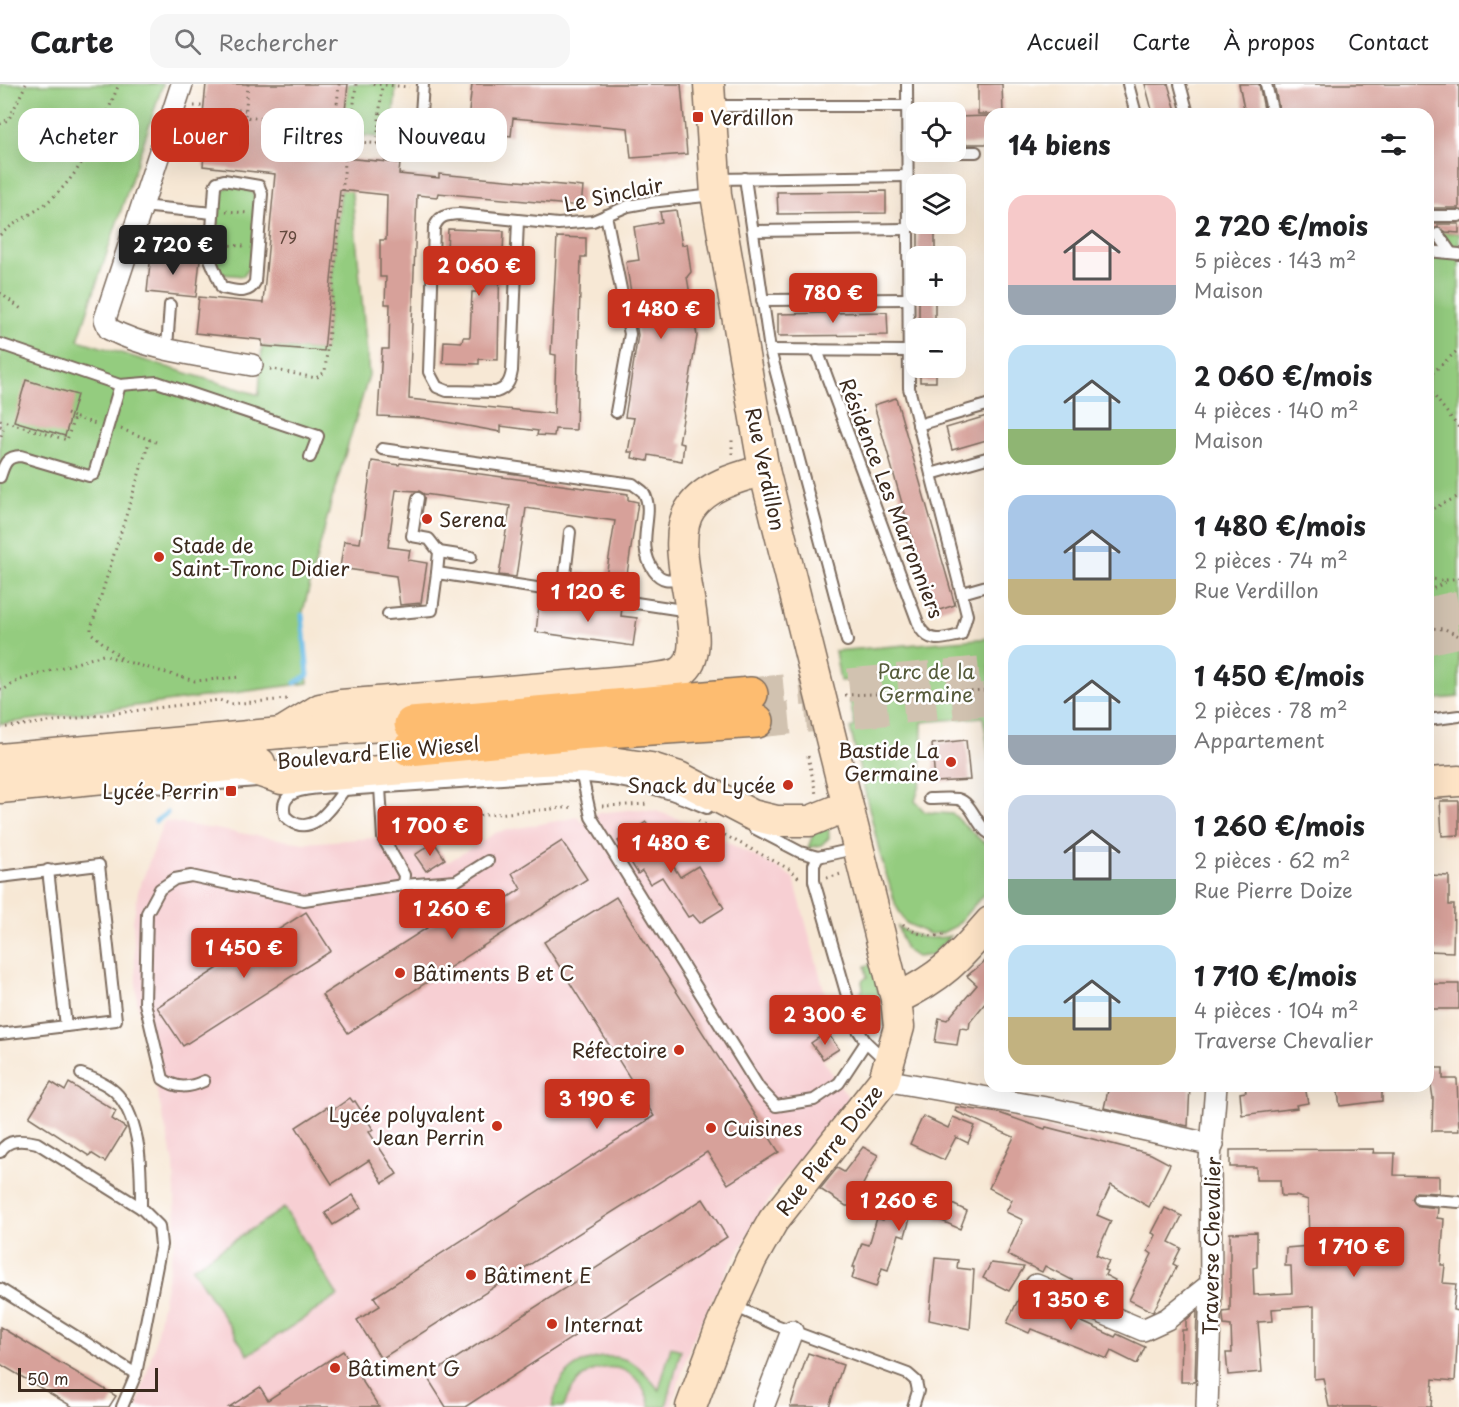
<!DOCTYPE html>
<html lang="fr">
<meta charset="utf-8">
<style>
:root{--surface:#fff;--page:#f6f6f6;--text:#202124;--muted:#757577;--line:#e0e0e0;--accent:#c8321e}
body{margin:0;font-family:"Playpen Sans",sans-serif;background:var(--page);color:var(--text);height:100vh;display:flex;flex-direction:column;font-size:22px;white-space:nowrap}
*{box-sizing:border-box;margin:0}
p{font-size:20px;color:var(--muted)}
.icon{flex:none;width:33px;height:33px;fill:none;stroke:currentColor;stroke-width:2;stroke-linecap:round;stroke-linejoin:round}
.map{position:relative;flex:1;overflow:hidden}
.details{position:absolute;left:984px;top:24px;width:450px;height:984px;display:flex;flex-direction:column;background:var(--surface);border-radius:18px;box-shadow:0 6px 24px #0002}
.details>*{flex:none}
.guide{position:absolute;left:18px;top:24px;width:570px;height:54px;display:flex;gap:12px}
.fabs{position:absolute;left:906px;top:18px;display:grid;gap:12px}
.fabs a{display:grid;place-items:center;width:60px;height:60px;border-radius:12px;background:var(--surface);box-shadow:0 6px 24px #0002;font-size:30px}
.scale{position:absolute;left:18px;bottom:15px;width:140px;box-sizing:border-box;padding-left:6px;border:3px solid #3b2a1e;border-top:0;font-size:16px;line-height:21px;white-space:nowrap;color:#3b2a1e;-webkit-text-stroke:4px #fff;paint-order:stroke}
.price{position:absolute;translate:-50% -51px;padding:0 14px;border-radius:6px;background:var(--accent);color:#fff;font-size:20px;line-height:39px;filter:drop-shadow(0 2px 3px #0008)}
.price::after{content:'';position:absolute;left:50%;top:36px;width:18px;height:14px;margin-left:-9px;background:inherit;clip-path:polygon(0 0,100% 0,50% 100%)}
.price.selected{background:#222;color:#fff}
ul{padding:0;list-style:none}
li{display:flex;align-items:center;gap:18px;height:150px;padding:0 24px}
li span{display:grid;place-items:center;flex:none;width:168px;height:120px;border-radius:18px;color:#555}
li>.icon{margin-inline-start:auto}
span .icon{width:72px;height:72px;fill:#fffc;stroke-width:1}
li b{font-size:26px}
h2{display:flex;justify-content:space-between;align-items:center;height:72px;padding:0 24px;font-size:26px}
.tag{padding:0 21px;border-radius:18px;background:var(--surface);box-shadow:0 6px 24px #0002;font-size:21px;line-height:54px}
.tag.selected{background:var(--accent);color:#fff}
header{display:flex;align-items:center;gap:36px;box-sizing:border-box;height:84px;padding:0 30px;background:var(--surface);border-bottom:2px solid var(--line)}
header strong{font-size:28px}
nav{display:flex;gap:33px;margin-inline-start:auto;font-size:21px}
.search{width:420px;height:54px;background:var(--page);display:flex;align-items:center;gap:15px;box-sizing:border-box;padding:0 21px;border-radius:18px;color:var(--muted);font-size:22px}
.map>svg:first-child{display:block}
</style>
<header>
<strong>Carte</strong>
<div class="search"><svg class="icon" aria-label="search" viewBox="0 0 24 24"><circle cx="10" cy="10" r="6"/><path d="M15 15l6 6"/></svg>Rechercher</div>
<nav><a>Accueil</a><a>Carte</a><a>À propos</a><a>Contact</a></nav>
</header>
<div class="map">
<svg width="1459" height="1323" viewBox="0 0 1459 1323">
<rect width="100%" height="100%" fill="#fff"/>
<filter id="ink" filterUnits="userSpaceOnUse"><feTurbulence type="fractalNoise" baseFrequency=".0167" numOctaves="2"/><feDisplacementMap in="SourceGraphic" scale="12" xChannelSelector="R" yChannelSelector="G"/><feConvolveMatrix kernelMatrix="1 2 1 2 8 2 1 2 1" color-interpolation-filters="sRGB"/></filter>
<filter id="wash" filterUnits="userSpaceOnUse"><feTurbulence type="fractalNoise" baseFrequency=".008" numOctaves="4" result="noise"/><feDisplacementMap in="SourceGraphic" scale="24" xChannelSelector="R" yChannelSelector="G"/><feGaussianBlur stdDeviation="1.35" result="paint"/><feColorMatrix in="noise" values="0 0 0 0 0 0 0 0 0 0 0 0 0 0 0 0 0 1.4 0 .05"/><feComposite in="paint" operator="in"/></filter>
<g filter="url(#wash)">
<rect width="100%" height="100%" fill="#f7e8d5"/>
<!-- built -->
<path fill="#f7cfd3" d="M636,725L656,727L686,737L780,785L794,795L835,947L829,950L840,966L823,976L851,1017L775,1106L725,1190L691,1259L671,1323H137L154,1263L176,1149L174,1080L156,1004L157,993L137,918L133,838L138,808L164,737L304,759L429,750L448,778L497,748L578,733L582,738L597,729Z"/>
<!-- green -->
<g fill="#94cc7f" stroke="#687b4e" stroke-width="1.5">
<path d="M0,0H163L78,256L259,311L262,262L324,267L345,68H348L369,291L333,411L301,535L308,599L0,640Z"/>
<path d="M348,0H396L392,55L342,49Z"/>
<path d="M229,102L249,104L256,114L252,179L243,192L221,190L216,178L219,110Z"/>
<path d="M1428,148L1459,149V613L1428,616Z"/>
<path d="M990,554V738C983,724 988,710 989,695C989,674 987,653 983,633L922,638L921,697L915,717L925,728L953,730L983,758L990,760V803L956,842L942,849L929,850L906,839L896,822L880,770L850,644L855,642L850,618L857,616L853,596L840,597L835,567Z"/>
<path d="M828,738L829,754L821,761L808,764L816,742Z"/>
<path d="M898,843C916,854 930,856 950,852L932,871L917,873L905,865Z"/>
<path d="M874,880L884,942L873,944L859,934L854,922L863,905L862,897L867,893L865,882Z"/>
<path d="M284,1124L338,1212L248,1271L192,1184Z"/>
<path d="M671,1263L681,1266L666,1323H650C640,1269 578,1272 564,1323H552C554,1316 556,1307 559,1300C571,1276 610,1265 633,1279C644,1286 651,1296 659,1306Z"/>
</g>
<g fill="none" stroke-linecap="round" stroke-linejoin="round">
<!-- stream -->
<g stroke="#6cbde7" stroke-width="5">
<path d="M295,599L308,591L302,531"/>
<path d="M156,737L167,729"/>
</g>
</g>
<g id="blocks">
<!-- building -->
<g fill="#d7a19a">
<path d="M206,0H348L341,63H345L344,74L400,79L399,90L439,94V90L583,103L581,122L438,109L437,113L417,111L409,315L554,330L556,271L551,270L557,153L586,154V173H581L576,346L555,345L554,352L537,351L538,347L501,342V348L424,334L378,332L382,265H389L390,220H385L386,193H380V156H386L387,111L340,106L324,267L262,262V256L195,249L199,213L263,219L275,90L203,82L204,70H199Z"/>
<path d="M472,0H681L687,70L631,74L628,44L513,34L511,52L467,46Z"/>
<path d="M978,0H1002L1003,30H978Z"/>
<path d="M1145,0H1168L1177,30H1153Z"/>
<path d="M1239,0H1259L1265,30H1245Z"/>
<path d="M1274,0H1459V124H1428V30H1280Z"/>
<path d="M990,32V60H956V33Z"/>
<path d="M886,107V129L778,130L777,108Z"/>
<path d="M676,126L682,161L687,160L691,188L687,193L697,252L679,359L684,360L682,377L649,371L648,377L632,374L633,368H628L634,334L625,333L638,251L626,178L639,176L634,143L662,138L660,128Z"/>
<rect x="918" y="140" width="17" height="32"/>
<path d="M1428,140H1459V149L1446,148L1438,143L1428,148Z"/>
<path d="M448,145L504,147L503,168H500L498,276L479,275V280L443,279L444,257L462,258L463,253H470L472,208H477L478,167L447,166Z"/>
<path d="M151,170L200,176L196,213L147,208Z"/>
<rect x="919" y="212" width="16" height="32"/>
<path d="M887,228L888,251L778,252V230Z"/>
<rect x="920" y="284" width="16" height="14"/>
<path d="M26,296L77,311L65,352L14,337Z"/>
<path d="M896,314L955,521L933,528L874,321Z"/>
<path d="M990,331V355L952,366L946,344Z"/>
<path d="M372,377L399,381L400,379L628,410V416L638,418L624,510L575,502L578,489L606,492L615,437L526,424L516,493L499,491L510,422L424,410L419,407L396,406L388,463L410,466L408,476L427,479L421,519L400,521L396,492L340,484L344,457L360,459Z"/>
<path d="M572,517L622,524L621,532L637,534L633,562L536,548L539,521L570,525Z"/>
<path d="M966,656L970,696L935,698L932,660Z"/>
<path d="M1440,717H1459V751L1442,752Z"/>
<path d="M646,738L680,793L698,782L724,824L700,839L693,831L688,833L662,793L650,800L642,787L638,790L618,757Z"/>
<path d="M562,757L587,795L348,949L322,911L472,815L481,831L521,805L512,789Z"/>
<path d="M434,758L445,775L426,787L415,771Z"/>
<path d="M1428,791L1449,792V821H1454L1453,868L1428,867Z"/>
<path d="M616,813L779,1068L728,1100L707,1068L381,1275L357,1236L380,1222L374,1213L654,1032L544,858Z"/>
<path d="M306,828L331,867L183,962L157,923Z"/>
<path d="M990,873V913L970,938L969,945L960,944L957,961L935,958L939,934L947,936L977,901L967,892Z"/>
<path d="M1432,900H1459V925H1431Z"/>
<path d="M827,948L839,965L823,975L811,959Z"/>
<path d="M1428,984H1443V995H1457L1459,1047H1432L1433,1014L1431,1001H1428Z"/>
<path d="M51,998L65,1007L69,999L116,1027L112,1035L126,1044L105,1078L91,1069L89,1072L29,1033Z"/>
<path d="M1109,1002H1190L1188,1042L1104,1024Z"/>
<path d="M1245,1002H1305L1308,1019L1296,1021L1297,1024L1242,1031L1240,1009L1246,1008Z"/>
<path d="M1337,1002H1382V1017L1340,1022Z"/>
<path d="M350,1014L353,1018L355,1017L373,1045L369,1048L397,1090L383,1099L369,1076L332,1100L296,1043L327,1023L330,1028Z"/>
<path d="M956,1023L999,1029L1045,1045L1046,1043L1151,1070L1170,1080L1149,1123L1111,1101L1097,1131L1111,1137L1096,1171L1109,1177L1104,1186L1107,1187L1105,1191L1115,1196L1106,1217L1074,1203L1076,1198L1045,1182L1042,1188L1007,1171L1023,1136L1006,1128L1012,1116L989,1104L1014,1053L955,1027Z"/>
<path d="M923,1032L948,1044L953,1033L975,1042L968,1059L956,1053L944,1076L910,1060Z"/>
<path d="M863,1063L878,1071L852,1122H846L820,1105L837,1084L844,1088Z"/>
<path d="M1374,1065L1373,1069H1395L1394,1091L1439,1092V1109L1416,1108L1412,1115L1418,1122L1438,1124L1437,1134L1444,1135L1441,1181H1445L1443,1199L1456,1200L1453,1226L1459,1227L1455,1297L1433,1295L1431,1323H1329L1323,1294L1314,1295V1222L1272,1225L1273,1237L1258,1238L1262,1288L1228,1291L1226,1269H1232L1231,1242L1224,1241L1223,1232V1228L1230,1227V1149L1257,1148V1183L1253,1184L1254,1211L1292,1209L1291,1182H1285L1286,1164L1309,1162L1308,1116L1296,1112H1281L1280,1096H1256V1083H1230V1066Z"/>
<path d="M920,1105L967,1127L960,1145L913,1124L905,1152L899,1150L888,1186L882,1184L876,1203L852,1195L855,1183H853L862,1159L869,1161L877,1134L883,1136L887,1120L898,1107L915,1117Z"/>
<path d="M353,1111L361,1124L333,1141L325,1129Z"/>
<path d="M703,1115L727,1153L465,1323H446L427,1293Z"/>
<path d="M1165,1124L1182,1132L1169,1158L1181,1164L1173,1180L1177,1182L1153,1228L1129,1216L1152,1170L1148,1167L1156,1151L1152,1149Z"/>
<path d="M935,1174L958,1176L957,1184L974,1186L970,1245L929,1236Z"/>
<path d="M991,1179L1024,1183L1009,1207L983,1194Z"/>
<path d="M1021,1210L1115,1253L1117,1250L1145,1263L1137,1280L1111,1267L1107,1275L1031,1245L1029,1249L1007,1239Z"/>
<path d="M1197,1227L1195,1298H1181L1182,1246H1186V1236Z"/>
<path d="M0,1243L116,1312L109,1323H73L0,1280Z"/>
<path d="M343,1267L379,1323H229L260,1303L268,1316Z"/>
<path d="M808,1269L843,1281L829,1323H790Z"/>
</g>
</g>
</g>
<g filter="url(#ink)">
<use href="#blocks" fill-opacity="0" stroke="#7d6c5e" stroke-width="1.5"/>
<g fill="none" stroke-linecap="round" stroke-linejoin="round">
<!-- highway-tunnel -->
<g stroke="#d1c2b0" stroke-width="33" stroke-dasharray="33 16" stroke-linecap="butt">
<path d="M1428,530L1459,523"/>
<path d="M1428,554L1459,547"/>
<path d="M751,610L990,588"/>
<path d="M757,637L990,615"/>
</g>
<!-- lane casing -->
<g stroke="#7d6c5e" stroke-width="14">
<g id="lane">
<path d="M1128,0L1136,30"/>
<path d="M1180,0L1188,30"/>
<path d="M1266,0L1273,30"/>
<path d="M712,22H907"/>
<path d="M419,60L423,0"/>
<path d="M907,68H976"/>
<path d="M745,94L770,266L847,557"/>
<path d="M716,95L907,92"/>
<path d="M224,96L259,102L262,110L255,198C248,212 235,206 222,204L210,175L215,102L217,98Z"/>
<path d="M141,122L213,129"/>
<path d="M606,131L630,250L616,328"/>
<path d="M1428,132H1459"/>
<path d="M518,136L512,287C510,298 507,304 496,308L447,307L437,303L429,288L434,144C439,132 445,131 458,130L558,140L593,137L628,122L650,118L714,111"/>
<path d="M753,147L908,145"/>
<path d="M1438,150L1451,169"/>
<path d="M1428,167L1459,170"/>
<path d="M762,216L908,215"/>
<path d="M0,260L120,301L157,298L318,352L310,373"/>
<path d="M167,264L170,221"/>
<path d="M770,266L908,267"/>
<path d="M817,266L920,544C931,561 944,554 961,551L967,531L909,304L907,0"/>
<path d="M918,341L990,320"/>
<path d="M382,365L633,400C636,403 642,406 644,409C656,430 634,459 654,487C662,498 670,496 683,494"/>
<path d="M931,390L990,373"/>
<path d="M0,393C4,381 6,372 21,372L89,392L94,390L120,301"/>
<path d="M418,414L412,452L429,455L439,468L437,489"/>
<path d="M439,468L471,473"/>
<path d="M563,509L570,448"/>
<path d="M962,509L990,501"/>
<path d="M388,530L432,526L437,489L689,527"/>
<path d="M1428,636L1459,632"/>
<path d="M582,692L591,733L759,1004L776,1022L814,1016L839,999L866,958"/>
<path d="M150,703L168,704L257,697"/>
<path d="M334,703L344,706C330,725 310,757 285,732C277,702 314,705 334,703Z"/>
<path d="M380,703L383,754L404,791L403,801"/>
<path d="M344,706L558,691C612,693 658,702 707,724"/>
<path d="M929,715C938,715 949,714 958,715C973,719 976,742 990,750"/>
<path d="M754,744L800,768L818,773L858,764"/>
<path d="M818,773L814,781V797L856,943L866,958L885,976"/>
<path d="M48,786L66,942"/>
<path d="M0,793L99,781L116,936L0,950"/>
<path d="M81,990C94,995 109,1000 118,1011C142,1040 141,1088 141,1124"/>
<path d="M204,997C189,1004 177,1005 163,995L145,919L147,829L160,805L175,795L191,792L304,816L403,801L456,797L488,777"/>
<path d="M0,1068C8,1054 23,1056 37,1059L141,1124L159,1142L161,1161L136,1290L122,1323"/>
<path d="M1419,1115L1459,1118"/>
<path d="M0,1205L136,1290"/>
<path d="M734,1222L776,1241L908,1290L916,1297L918,1307L913,1323"/>
</g>
</g>
<!-- street casing -->
<g stroke="#7d6c5e" stroke-width="24">
<g id="street">
<path d="M182,0L105,235L109,245C151,267 205,272 252,281"/>
<path d="M884,996L1052,1025L1213,1061"/>
<path d="M1036,1201L1143,1246L1167,1235L1211,1200"/>
<path d="M763,1323L792,1247"/>
<path d="M1207,1323L1211,1200L1210,1076L1216,1002"/>
</g>
</g>
<!-- secondary casing -->
<g stroke="#7d6c5e" stroke-width="33">
<g id="secondary">
<path d="M281,649L320,625L341,621L650,595C660,593 672,593 681,588C717,565 662,464 691,424C707,401 739,393 764,386"/>
<path d="M0,675L281,649L411,640"/>
<path d="M240,681L282,695L478,679L584,674L651,684L679,693L752,731L777,737H810L847,722"/>
<path d="M1428,699L1459,697"/>
<path d="M0,704L260,679"/>
<path d="M896,915C942,893 957,876 990,838"/>
<path d="M691,1323L720,1245L751,1176L773,1137L884,996L899,943L896,915L764,386L716,111L709,0"/>
</g>
</g>
<!-- highway casing -->
<g stroke="#7d6c5e" stroke-width="36">
<g id="highway">
<path d="M411,640L751,610"/>
<path d="M409,665L576,649L757,637"/>
</g>
</g>
<!-- path -->
<g stroke="#7d6c5e" stroke-width="3" stroke-dasharray="1.5 4.5" stroke-linecap="butt">
<path d="M248,0L245,33L335,42"/>
<path d="M339,0L335,42L342,51L351,52"/>
<path d="M356,0L350,57L390,61"/>
<path d="M373,0L409,3"/>
<path d="M194,22H204"/>
<path d="M238,26H245"/>
<path d="M0,40L9,35L26,0"/>
<path d="M377,60L382,1"/>
<path d="M320,66L326,67L327,58H347"/>
<path d="M226,127L247,129"/>
<path d="M0,151C16,136 37,129 52,114C86,84 102,41 119,0"/>
<path d="M224,161L244,162"/>
<path d="M0,209L24,227"/>
<path d="M270,285L316,294L325,288L347,58"/>
<path d="M1428,293L1459,265"/>
<path d="M1428,304L1459,344"/>
<path d="M67,330L74,333"/>
<path d="M0,336L67,356L74,333L96,340"/>
<path d="M0,342L4,343L0,355"/>
<path d="M121,345L156,358"/>
<path d="M732,370V353"/>
<path d="M1428,427L1459,412"/>
<path d="M1428,495L1446,496L1459,494"/>
<path d="M1428,507L1448,497"/>
<path d="M1428,544L1445,545L1459,552"/>
<path d="M121,574L91,549V544L150,355"/>
<path d="M0,605L3,606L19,596L103,571L195,597L241,593"/>
<path d="M845,611L990,606"/>
<path d="M0,644L219,616L230,620L288,615"/>
<path d="M808,672L816,710"/>
<path d="M602,722L649,720"/>
<path d="M698,737L791,786L799,794"/>
<path d="M396,739L574,723"/>
<path d="M827,794L841,790"/>
<path d="M903,840C914,850 931,855 946,850"/>
</g>
<!-- lane -->
<use href="#lane" stroke="#fff" stroke-width="10"/>
<!-- street -->
<use href="#street" stroke="#fff" stroke-width="21"/>
<!-- secondary -->
<use href="#secondary" stroke="#fee4c6" stroke-width="30"/>
<!-- highway -->
<use href="#highway" stroke="#fdbc70" stroke-width="33"/>
</g>
</g>
<!-- markers -->
<g fill="#c8321e" stroke="#fff" stroke-width="2">
<rect x="692" y="27" width="12" height="12" rx="3"/>
<circle cx="427" cy="435" r="6"/>
<circle cx="159" cy="473" r="6"/>
<circle cx="951" cy="678" r="6"/>
<circle cx="788" cy="701" r="6"/>
<rect x="225" y="701" width="12" height="12" rx="3"/>
<circle cx="400" cy="889" r="6"/>
<circle cx="679" cy="966" r="6"/>
<circle cx="497" cy="1042" r="6"/>
<circle cx="711" cy="1044" r="6"/>
<circle cx="471" cy="1191" r="6"/>
<circle cx="552" cy="1240" r="6"/>
<circle cx="335" cy="1284" r="6"/>
</g>
<g text-anchor="middle" dominant-baseline="central" stroke-width="5" stroke-linejoin="round" paint-order="stroke">
<!-- number labels -->
<g font-size="16" fill="#62483d">
<text x="288" y="153">79</text>
</g>
<!-- poi labels -->
<g font-size="20" fill="#3b2a1e" stroke="#fff" text-anchor="start">
<text x="710" y="33">Verdillon</text>
<text x="439" y="435">Serena</text>
<text x="171" y="461">Stade de<tspan x="171" dy="23">Saint-Tronc Didier</tspan></text>
<text x="939" y="666" text-anchor="end">Bastide La<tspan x="939" dy="23">Germaine</tspan></text>
<text x="776" y="701" text-anchor="end">Snack du Lycée</text>
<text x="219" y="707" text-anchor="end">Lycée Perrin</text>
<text x="412" y="889">Bâtiments B et C</text>
<text x="667" y="966" text-anchor="end">Réfectoire</text>
<text x="485" y="1030" text-anchor="end">Lycée polyvalent<tspan x="485" dy="23">Jean Perrin</tspan></text>
<text x="723" y="1044">Cuisines</text>
<text x="483" y="1191">Bâtiment E</text>
<text x="564" y="1240">Internat</text>
<text x="347" y="1284">Bâtiment G</text>
</g>
<!-- street labels -->
<g font-size="20" fill="#3b2a1e" stroke="#fff">
<text transform="translate(613 110) rotate(-12)">Le Sinclair</text>
<text transform="translate(766 385) rotate(78)">Rue Verdillon</text>
<text transform="translate(892 414) rotate(69)">Résidence Les Marronniers</text>
<text transform="translate(378 668) rotate(-5)">Boulevard Elie Wiesel</text>
<text transform="translate(829 1066) rotate(-52)">Rue Pierre Doize</text>
<text transform="translate(1211 1162) rotate(-89)">Traverse Chevalier</text>
</g>
<!-- park labels -->
<g font-size="20" fill="#565b3b" stroke="#fff">
<text x="926" y="587">Parc de la<tspan x="926" dy="23">Germaine</tspan></text>
</g>
</g>
</svg>
<div class="fabs">
<a><svg class="icon" aria-label="locate" viewBox="0 0 24 24"><circle cx="12" cy="12" r="6"/><path d="M12 2v4M12 18v4M2 12h4M18 12h4"/></svg></a>
<a><svg class="icon" aria-label="layers" viewBox="0 0 24 24"><path d="M12 4l9 5-9 5-9-5zM3 14l9 5 9-5"/></svg></a>
<a>+</a>
<a>−</a>
</div>
<div class="scale">50 m</div>
<b class="price selected" style="left:173px;top:192px">2 720 €</b>
<b class="price" style="left:479px;top:213px">2 060 €</b>
<b class="price" style="left:833px;top:240px">780 €</b>
<b class="price" style="left:661px;top:256px">1 480 €</b>
<b class="price" style="left:588px;top:539px">1 120 €</b>
<b class="price" style="left:430px;top:773px">1 700 €</b>
<b class="price" style="left:671px;top:790px">1 480 €</b>
<b class="price" style="left:452px;top:856px">1 260 €</b>
<b class="price" style="left:244px;top:895px">1 450 €</b>
<b class="price" style="left:825px;top:962px">2 300 €</b>
<b class="price" style="left:597px;top:1046px">3 190 €</b>
<b class="price" style="left:899px;top:1148px">1 260 €</b>
<b class="price" style="left:1354px;top:1194px">1 710 €</b>
<b class="price" style="left:1071px;top:1247px">1 350 €</b>
<div class="guide">
<a class="tag">Acheter</a>
<a class="tag selected">Louer</a>
<a class="tag">Filtres</a>
<a class="tag">Nouveau</a>
</div>
<section class="details">
<h2>14 biens<svg class="icon" aria-label="filters" viewBox="0 0 24 24"><path d="M4 7h16M4 17h16"/><circle cx="9" cy="7" r="2"/><circle cx="15" cy="17" r="2"/></svg></h2>
<ul>
<li><span style="background:linear-gradient(#f6c9c9 75%,#9aa5b1 0)"><svg class="icon" aria-label="home" viewBox="0 0 24 24"><path d="M3 11l9-7 9 7M6 9v11h12V9"/></svg></span><div><b>2 720 €/mois</b><p>5 pièces · 143 m²</p><p>Maison</p></div></li>
<li><span style="background:linear-gradient(#bfe0f5 70%,#8fb573 0)"><svg class="icon" aria-label="home" viewBox="0 0 24 24"><path d="M3 11l9-7 9 7M6 9v11h12V9"/></svg></span><div><b>2 060 €/mois</b><p>4 pièces · 140 m²</p><p>Maison</p></div></li>
<li><span style="background:linear-gradient(#a9c7e8 70%,#c2b280 0)"><svg class="icon" aria-label="home" viewBox="0 0 24 24"><path d="M3 11l9-7 9 7M6 9v11h12V9"/></svg></span><div><b>1 480 €/mois</b><p>2 pièces · 74 m²</p><p>Rue Verdillon</p></div></li>
<li><span style="background:linear-gradient(#bfe0f5 75%,#9aa5b1 0)"><svg class="icon" aria-label="home" viewBox="0 0 24 24"><path d="M3 11l9-7 9 7M6 9v11h12V9"/></svg></span><div><b>1 450 €/mois</b><p>2 pièces · 78 m²</p><p>Appartement</p></div></li>
<li><span style="background:linear-gradient(#c9d6e8 70%,#7fa58c 0)"><svg class="icon" aria-label="home" viewBox="0 0 24 24"><path d="M3 11l9-7 9 7M6 9v11h12V9"/></svg></span><div><b>1 260 €/mois</b><p>2 pièces · 62 m²</p><p>Rue Pierre Doize</p></div></li>
<li><span style="background:linear-gradient(#bfe0f5 60%,#c2b280 0)"><svg class="icon" aria-label="home" viewBox="0 0 24 24"><path d="M3 11l9-7 9 7M6 9v11h12V9"/></svg></span><div><b>1 710 €/mois</b><p>4 pièces · 104 m²</p><p>Traverse Chevalier</p></div></li>
</ul>
</section>
</div>
